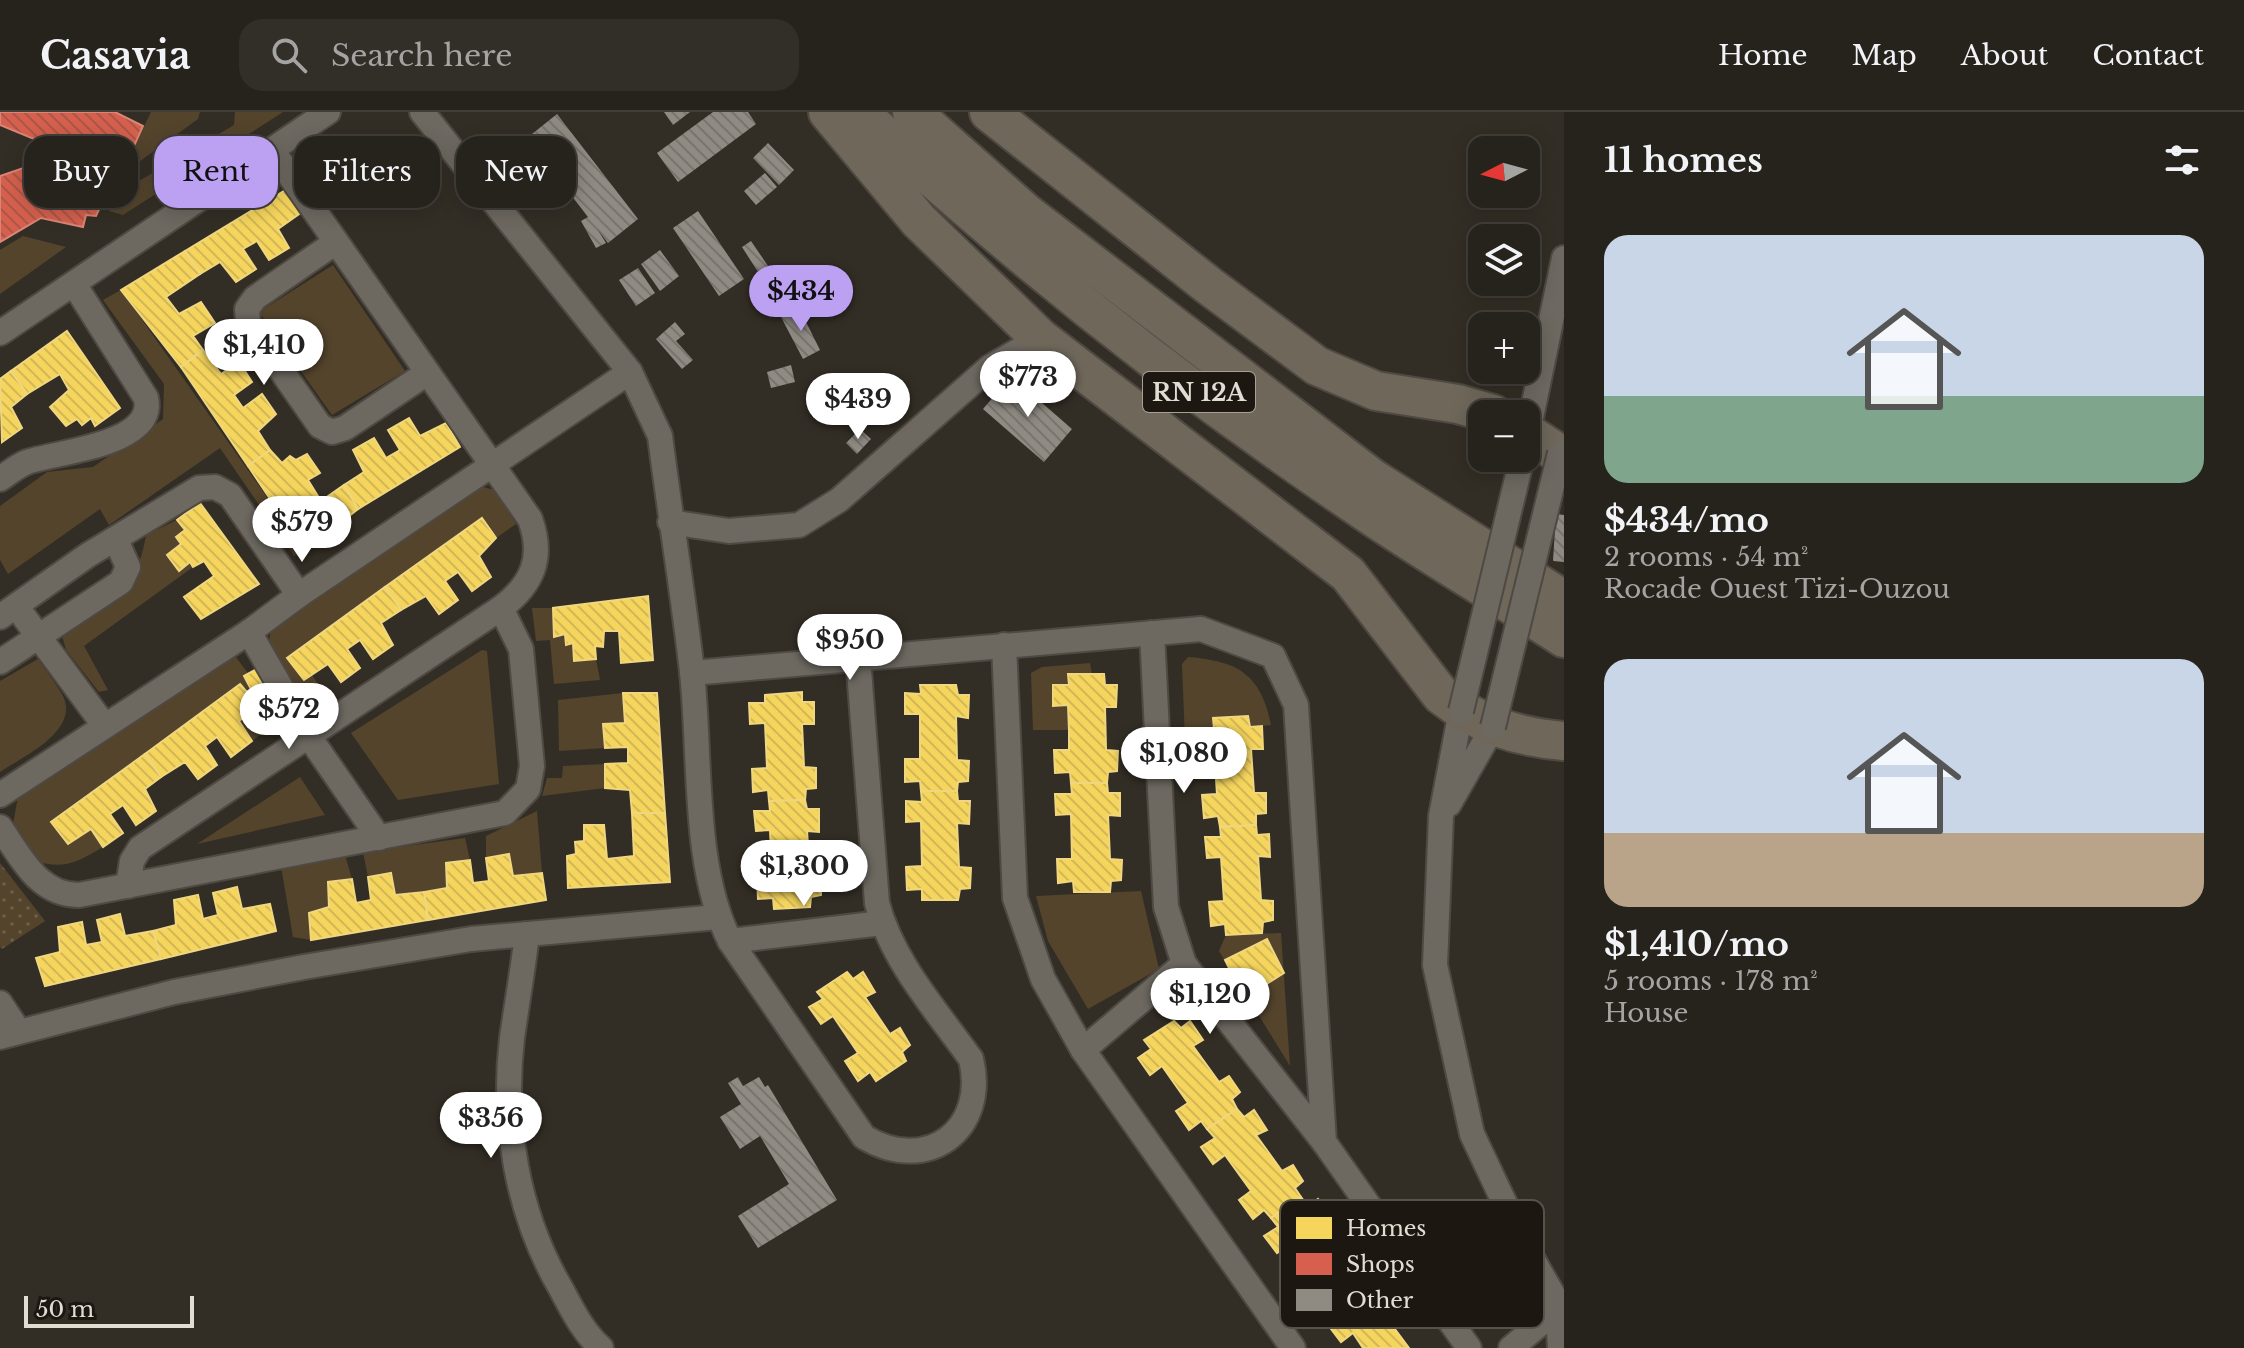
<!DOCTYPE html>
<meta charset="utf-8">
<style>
:root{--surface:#26221c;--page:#322f29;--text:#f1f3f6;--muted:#a4a4a3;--line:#423f3b;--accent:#bca0f2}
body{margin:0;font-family:"Libre Baskerville",serif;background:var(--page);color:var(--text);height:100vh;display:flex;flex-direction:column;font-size:30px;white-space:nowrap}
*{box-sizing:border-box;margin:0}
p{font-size:26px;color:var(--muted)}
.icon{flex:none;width:44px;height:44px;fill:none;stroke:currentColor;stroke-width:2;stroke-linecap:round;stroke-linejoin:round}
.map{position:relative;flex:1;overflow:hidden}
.drawer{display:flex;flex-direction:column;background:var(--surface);width:680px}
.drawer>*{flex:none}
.top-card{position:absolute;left:24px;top:24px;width:760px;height:72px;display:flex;gap:16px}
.needle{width:52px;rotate:264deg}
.fabs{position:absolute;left:1468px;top:24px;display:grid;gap:16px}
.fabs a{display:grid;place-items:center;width:72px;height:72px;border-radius:16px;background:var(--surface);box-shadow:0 4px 20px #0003,0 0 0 2px var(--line);font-size:40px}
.scale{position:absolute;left:24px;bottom:20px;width:170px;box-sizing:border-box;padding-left:8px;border:4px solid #e2dcd2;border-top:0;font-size:22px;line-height:28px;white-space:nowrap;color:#e2dcd2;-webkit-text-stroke:6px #1c1811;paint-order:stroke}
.price{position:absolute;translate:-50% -68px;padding:0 18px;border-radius:28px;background:#fff;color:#222;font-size:26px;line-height:52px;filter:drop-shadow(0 2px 4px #0008)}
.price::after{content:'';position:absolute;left:50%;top:48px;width:24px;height:18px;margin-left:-12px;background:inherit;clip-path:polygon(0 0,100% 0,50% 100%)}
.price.active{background:var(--accent);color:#111}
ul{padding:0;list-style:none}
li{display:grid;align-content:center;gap:16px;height:424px;padding:0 40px}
li span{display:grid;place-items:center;height:248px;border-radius:24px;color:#555}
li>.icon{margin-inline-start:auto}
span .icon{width:144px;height:144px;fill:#fffc;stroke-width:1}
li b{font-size:34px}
h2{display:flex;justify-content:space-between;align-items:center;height:96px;padding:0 40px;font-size:34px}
.pill{padding:0 28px;border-radius:24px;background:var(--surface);box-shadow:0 4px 20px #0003,0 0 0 2px var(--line);font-size:28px;line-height:72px}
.pill.active{background:var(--accent);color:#111}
header{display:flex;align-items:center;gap:48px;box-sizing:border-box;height:112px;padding:0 40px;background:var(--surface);border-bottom:2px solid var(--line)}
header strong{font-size:38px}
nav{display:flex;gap:44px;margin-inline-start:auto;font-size:28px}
.search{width:560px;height:72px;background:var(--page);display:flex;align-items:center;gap:20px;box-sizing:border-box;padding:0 28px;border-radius:24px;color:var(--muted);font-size:30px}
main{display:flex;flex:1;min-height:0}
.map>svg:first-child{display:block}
</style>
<header>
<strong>Casavia</strong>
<div class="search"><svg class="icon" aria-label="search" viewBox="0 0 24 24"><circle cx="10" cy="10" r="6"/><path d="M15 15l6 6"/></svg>Search here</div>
<nav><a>Home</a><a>Map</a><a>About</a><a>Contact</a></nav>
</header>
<main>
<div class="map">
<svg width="1564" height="1236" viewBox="0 0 1564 1236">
<defs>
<pattern id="park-dots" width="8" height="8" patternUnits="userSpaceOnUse" patternTransform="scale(2)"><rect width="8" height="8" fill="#54442c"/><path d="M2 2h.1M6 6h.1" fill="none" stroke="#6c5e4a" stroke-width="1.8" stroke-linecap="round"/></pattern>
<pattern id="homes-back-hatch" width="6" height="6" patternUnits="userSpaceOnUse" patternTransform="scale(2)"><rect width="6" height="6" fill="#f6d55c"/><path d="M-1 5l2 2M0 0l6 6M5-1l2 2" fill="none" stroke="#d2b856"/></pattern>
<pattern id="shops-back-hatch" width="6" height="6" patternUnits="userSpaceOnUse" patternTransform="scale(2)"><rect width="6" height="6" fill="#d6604d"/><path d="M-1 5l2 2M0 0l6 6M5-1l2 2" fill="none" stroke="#aa5749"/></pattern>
<pattern id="building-back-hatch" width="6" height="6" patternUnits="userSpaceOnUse" patternTransform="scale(2)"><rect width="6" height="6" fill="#8f8a82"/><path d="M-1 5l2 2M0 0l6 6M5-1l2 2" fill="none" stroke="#78746e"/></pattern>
</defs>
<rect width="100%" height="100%" fill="#332e25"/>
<!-- park -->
<path fill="url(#park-dots)" d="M0,751L45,809L2,837L0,835Z"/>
<!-- garden -->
<g fill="#54442c">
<path d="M151,0H200L198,7L121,63Z"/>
<path d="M235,0H283L123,103L109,99L122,79L234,13Z"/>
<path d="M23,124L66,135L0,182V138Z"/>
<path d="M333,153L405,259L332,303L259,200Z"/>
<path d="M121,178L305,439L294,444L220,336L109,413L100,397L8,462L0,448V394L47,360L93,355L163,307L164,272L103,188Z"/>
<path d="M478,374L495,378L516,412L496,426L481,407L288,545L304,568L312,563L322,578L306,587L268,536L272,510Z"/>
<path d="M177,408L185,418L176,425L181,432L179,458L190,450L193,455L84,534L108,578L99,580L66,538L61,520C107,488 136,484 146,423Z"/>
<path d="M532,496H553L554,525L565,522L566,532L573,531L574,549L596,547L600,568L554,572L550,528L536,529Z"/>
<path d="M482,538L487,539L499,672L398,688L351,621Z"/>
<path d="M221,542L235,544L282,606L252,629L239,609L258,594L240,572L52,710L68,731L91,717L103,735C78,750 64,758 35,749L13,712L18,685Z"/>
<path d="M1188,545C1238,549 1261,562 1271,613L1250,615L1248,604L1213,606L1214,617L1198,618L1199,638L1214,637L1215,653L1186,654L1182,552Z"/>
<path d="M38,547C46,559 56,571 63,584C80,619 22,645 0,660V569Z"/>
<path d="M1090,551L1092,562L1068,563L1069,573L1053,576V593H1068L1069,618H1033L1031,561L1042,555Z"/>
<path d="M623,581L625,611L603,612L605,636L559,639L558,588Z"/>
<path d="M605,652V676L542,684L547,666H562L563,654Z"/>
<path d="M300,665L325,703L197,732Z"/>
<path d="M537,699L542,761L513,764L509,742L486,746V724Z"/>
<path d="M465,726L470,748L446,751L447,776L395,783L391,761L368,765L363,740Z"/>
<path d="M345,743L352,767L328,770L329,795L309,801L311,828L293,825L281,754Z"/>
<path d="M1141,779L1159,857L1088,897L1048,829L1036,784Z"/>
<path d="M1281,821L1290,954L1219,839L1226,823Z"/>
</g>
<!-- homes -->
<g fill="url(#homes-back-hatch)" stroke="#f0d77f" stroke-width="2">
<path d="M287,77L302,100L278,117L289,136L269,148L257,129L243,137L256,157L236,170L220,150L200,162L185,139Z"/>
<path d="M185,139L200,162L166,185L179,202L201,190L215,211L193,224L203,238L181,255L121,178Z"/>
<path d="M67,219L120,296L95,314L91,306L82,313L77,307L66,314L50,295L69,278L60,262L27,282L11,259Z"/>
<path d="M203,238L221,262L239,250L252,270L234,283L243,296L262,282L276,302L258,319L270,338L248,354L181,255Z"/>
<path d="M11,259L27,282L11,295L22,316L2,330L0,267Z"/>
<path d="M409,306L420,324L446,311L460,335L358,397L344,373L364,360L353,338L374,326L386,346L400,338L388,318Z"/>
<path d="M270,338L282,351L290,344L296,348L307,342L320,361L308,368L321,389L344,373L358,397L305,439L248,354Z"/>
<path d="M200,391L259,472L201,507L184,485L214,464L204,449L193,455L190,450L179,459L167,443L181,432L176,425L185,418L177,408Z"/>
<path d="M482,406L496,426L479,444L491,465L472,479L458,460L445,469L458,488L439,502L426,484L401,498L385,475Z"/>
<path d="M385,475L401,498L381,511L393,533L373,547L360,528L347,537L360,556L341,570L328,552L304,568L287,546Z"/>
<path d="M648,484L653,548L621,551L619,519H604L603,535L595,534L596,547L574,549L573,531L566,533L565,522L554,525L553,496Z"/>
<path d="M266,552L285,589L263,600L244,564Z"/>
<path d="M1068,562H1104L1105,573H1117L1116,595H1105L1106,638L1118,639L1117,659L1108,660L1107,671H1071L1070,660L1055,661L1054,638H1069V618L1068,593L1053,594V573H1069Z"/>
<path d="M240,572L259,594L239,609L252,629L231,645L217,625L205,634L217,653L198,667L185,650L161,665L145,642Z"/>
<path d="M920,573H956L958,583H969L968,606L956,604L957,648L969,649L968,669L958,670L957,679H921L920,669L905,670V647H920V602H905V581L921,582Z"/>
<path d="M802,580V590H814V612H802L804,655L816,656V676L806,677L805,688L769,689L768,678L753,680L752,657L767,656L765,611L750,612L749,591H765V583Z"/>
<path d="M623,581H657L665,701H632L630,678L605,676V652L628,651V635L605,636L603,612L625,611Z"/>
<path d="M1248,604L1250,615L1262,614L1263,637H1251L1254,681H1266V701L1256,702V713L1220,715L1218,704L1204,706L1202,683L1217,682L1214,637L1199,638L1198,617H1214L1213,606Z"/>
<path d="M145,642L161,665L145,677L156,699L136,713L123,693L110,702L123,721L103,735L91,717L68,732L51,710Z"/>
<path d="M1071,671H1107L1108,681H1120V704L1108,703L1110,747L1122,748L1121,768L1111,769L1110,780H1074L1073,769L1058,771L1057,747H1072L1071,702L1056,703L1055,682H1072Z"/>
<path d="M921,679H957L958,689H970L969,712L957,711L959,755L971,756L970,776L960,777L958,788H922V777L907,778L906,755L922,754L921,709L906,710V689L922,690Z"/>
<path d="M805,688L807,697H819V720L807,719L810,763H821V783L811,785L810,795L774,797L773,786L758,787L757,764L772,763L770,718L756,719L754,699H770L769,689Z"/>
<path d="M632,701H665L670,770L568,776L567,744L576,742L575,730L584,729V713H604L607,747L634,744Z"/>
<path d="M1256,713L1257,723L1269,722L1270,745L1258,744L1261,788L1273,789V808L1263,810L1262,821L1226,823L1225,812L1211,814L1209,790L1224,789L1221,745L1207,746L1205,725H1221L1220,715Z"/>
<path d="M509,742L513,764L542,761L546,788L428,808L424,780L447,776L446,751L470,748L473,771L489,769L486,746Z"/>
<path d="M391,761L395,783L424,780L428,808L311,828L309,801L329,795L328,770L352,767L356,791L371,788L368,765Z"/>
<path d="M237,775L242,797L270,792L276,819L161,847L153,819L176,813L174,788L198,783L203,807L218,803L213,781Z"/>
<path d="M120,802L125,824L153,819L161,847L45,874L36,846L60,840L58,815L82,810L86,833L102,830L97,808Z"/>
<path d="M1267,827L1284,861L1244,886L1225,848Z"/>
<path d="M847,860L853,867L863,860L875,880L865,885L890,922L900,916L910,933L902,940L906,949L876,969L870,960L858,969L845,949L858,941L833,904L821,912L809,895L823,887L817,880Z"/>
<path d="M1174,909L1181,916L1190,909L1203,928L1193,934L1219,970L1229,964L1240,980L1232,987L1237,997L1207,1017L1201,1009L1189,1018L1176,999L1188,991L1162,954L1150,963L1138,946L1151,937L1144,928Z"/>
<path d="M1237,997L1244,1005L1254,998L1267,1018L1256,1023L1282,1059L1293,1053L1303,1069L1295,1076L1301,1085L1271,1106L1264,1098L1253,1107L1239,1088L1251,1079L1225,1043L1213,1052L1201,1035L1215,1026L1207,1017Z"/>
<path d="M1301,1085L1308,1094L1318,1087L1330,1106L1320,1112L1346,1147L1356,1141L1367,1158L1359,1165L1364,1174L1334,1195L1328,1186L1317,1196L1303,1177L1315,1168L1289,1132L1277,1141L1264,1124L1278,1115L1271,1106Z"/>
<path d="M1364,1174L1371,1183L1381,1176L1393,1195L1383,1201L1409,1236H1363L1353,1221L1341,1230L1328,1213L1342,1204L1334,1195Z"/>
</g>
<!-- shops -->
<g fill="url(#shops-back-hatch)" stroke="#da8575" stroke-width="2">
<path d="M0,0H115L143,14L121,63L0,13Z"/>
<path d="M26,55L40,64L50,61L54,77L104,87L96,104L86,103L83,115L41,106L0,130V64Z"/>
</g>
<!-- building -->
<g fill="url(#building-back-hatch)">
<path d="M664,0H690L673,13Z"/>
<path d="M713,0H748L756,12L678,70L657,41Z"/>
<path d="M557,2L638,107L608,131L598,118L606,131L596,136L581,109L588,105L527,26Z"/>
<path d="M768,31L794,58L779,73L753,46Z"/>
<path d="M765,61L777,75L756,93L744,79Z"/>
<path d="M698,99L744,167L719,184L673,116Z"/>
<path d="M751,129L768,154L758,160L742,135Z"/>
<path d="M660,138L679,164L660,179L641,152Z"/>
<path d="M638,156L655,181L636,194L619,168Z"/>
<path d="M799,196L820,238L803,247L781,205Z"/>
<path d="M675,210L685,222L676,229L693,248L682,257L656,227Z"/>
<path d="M791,253L795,270L771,276L767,260Z"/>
<path d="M1011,264L1072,317L1044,350L983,297Z"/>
<path d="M860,317L871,327L857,342L846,331Z"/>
<path d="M1556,402L1564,403V450L1553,449Z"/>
<path d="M738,965L743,974L759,965L765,975L768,973L837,1088L758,1136L738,1104L789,1072L760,1024L740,1037L720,1005L741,992L728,971Z"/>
</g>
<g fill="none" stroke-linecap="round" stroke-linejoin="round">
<!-- minor casing -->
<g stroke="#4e4942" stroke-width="28">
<g id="minor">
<path d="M422,0L630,260L660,324C670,403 683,481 692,560C701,643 692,755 730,829L864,1025C927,1063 988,1018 971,947C936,898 892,849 877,791L858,545"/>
<path d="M336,130L255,186L247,197L248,211L320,314L332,320L345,316L427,261"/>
<path d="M0,221L328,0"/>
<path d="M1526,330L1564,146"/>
<path d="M0,367C9,361 17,354 27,350C56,340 157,333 146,286L74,172"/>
<path d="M670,410L729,419L799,413L839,388L990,255L1040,226"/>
<path d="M16,494L104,613"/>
<path d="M0,505L88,443L199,376L215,375L230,383L299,483"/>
<path d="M249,520L310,626L379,726"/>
<path d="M1152,521L1166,795L1184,852"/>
<path d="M1004,533L1015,786L1043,867L1083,938L1293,1236"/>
<path d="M0,550L121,470L128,455L116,428"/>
<path d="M692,561L1201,517L1273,544L1296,593L1324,1030L1469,1236"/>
<path d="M1461,599L1441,704L1435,853L1472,1022L1524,1132L1564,1202"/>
<path d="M0,683L249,520L299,483L630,260"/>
<path d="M1449,692L1493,615"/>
<path d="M0,715C21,745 38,783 79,783L505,701L528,677L532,654L521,537L501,496"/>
<path d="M128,774L132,749L140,736L501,496C533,472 544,445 530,407L272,38"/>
<path d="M527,822C523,857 517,891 512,926C502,1011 517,1101 560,1175C572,1197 582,1219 601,1236"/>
<path d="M730,829L882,811"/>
<path d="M0,891L18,918"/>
<path d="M0,925L174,880L304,855L471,827L718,805"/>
<path d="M1083,938L1184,852L1324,1030"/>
<path d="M1558,1197L1560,1236"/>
<path d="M1511,1236L1558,1197"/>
</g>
</g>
<!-- trunk casing -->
<g stroke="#4e4942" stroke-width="42">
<g id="trunk">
<path d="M828,0L919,109L1040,226L1348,462L1441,583C1479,613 1517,625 1564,629"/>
<path d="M859,0C1014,143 1180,274 1354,392C1422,439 1494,481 1564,526"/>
<path d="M912,0L1026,101L1372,366L1564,488"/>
<path d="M989,0L1208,173L1317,254L1376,279L1458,292L1493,302"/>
<path d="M1526,320L1564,345"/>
</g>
</g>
<!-- minor -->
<use href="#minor" stroke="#6d6961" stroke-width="24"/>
<!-- trunk -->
<use href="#trunk" stroke="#6e675a" stroke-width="38"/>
<!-- minor-bridge casing -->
<g stroke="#4e4942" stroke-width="28" stroke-linecap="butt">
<g id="minor-bridge">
<path d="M1461,599L1522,346"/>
<path d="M1493,615L1560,341"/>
</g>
</g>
<!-- minor-bridge -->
<use href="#minor-bridge" stroke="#6d6961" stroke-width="24"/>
</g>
<g text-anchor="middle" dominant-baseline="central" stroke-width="8" stroke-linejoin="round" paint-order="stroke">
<!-- shield labels -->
<rect fill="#1c1811" stroke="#a7a198" stroke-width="2" x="1143" y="260" width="112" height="40" rx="6"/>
<g font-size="24" font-weight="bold" fill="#e2dcd2">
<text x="1199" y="280">RN 12A</text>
</g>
</g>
<!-- legend -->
<rect x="1280" y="1088" width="264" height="128" rx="12" fill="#1c1811" stroke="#57534b" stroke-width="2"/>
<rect x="1296" y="1105" width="36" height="22" fill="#f6d55c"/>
<rect x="1296" y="1141" width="36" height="22" fill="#d6604d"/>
<rect x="1296" y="1177" width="36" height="22" fill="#8f8a82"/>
<g font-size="22" fill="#e2dcd2">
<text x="1346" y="1124">Homes</text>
<text x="1346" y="1160">Shops</text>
<text x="1346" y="1196">Other</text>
</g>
</svg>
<div class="fabs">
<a><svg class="needle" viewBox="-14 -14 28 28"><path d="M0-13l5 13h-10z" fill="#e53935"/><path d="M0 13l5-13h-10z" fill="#a4a4a3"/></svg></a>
<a><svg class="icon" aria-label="layers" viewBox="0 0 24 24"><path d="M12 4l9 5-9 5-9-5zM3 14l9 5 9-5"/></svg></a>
<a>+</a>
<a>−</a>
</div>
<div class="scale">50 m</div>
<b class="price active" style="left:801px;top:221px">$434</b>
<b class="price" style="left:264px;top:275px">$1,410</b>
<b class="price" style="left:1028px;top:307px">$773</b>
<b class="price" style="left:858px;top:329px">$439</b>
<b class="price" style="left:302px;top:452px">$579</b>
<b class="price" style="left:850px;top:570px">$950</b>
<b class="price" style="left:289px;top:639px">$572</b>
<b class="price" style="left:1184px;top:683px">$1,080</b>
<b class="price" style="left:804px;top:796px">$1,300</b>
<b class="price" style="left:1210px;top:924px">$1,120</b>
<b class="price" style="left:491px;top:1048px">$356</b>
<div class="top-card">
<a class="pill">Buy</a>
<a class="pill active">Rent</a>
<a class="pill">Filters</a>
<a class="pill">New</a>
</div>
</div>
<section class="drawer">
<h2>11 homes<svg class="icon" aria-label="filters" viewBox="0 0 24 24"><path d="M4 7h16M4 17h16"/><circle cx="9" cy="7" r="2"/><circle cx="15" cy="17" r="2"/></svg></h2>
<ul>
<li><span style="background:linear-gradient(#c9d6e8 65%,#7fa58c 0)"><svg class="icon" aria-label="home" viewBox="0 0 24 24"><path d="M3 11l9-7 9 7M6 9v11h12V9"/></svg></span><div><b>$434/mo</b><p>2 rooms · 54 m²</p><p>Rocade Ouest Tizi-Ouzou</p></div></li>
<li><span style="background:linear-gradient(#c9d6e8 70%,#b9a48a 0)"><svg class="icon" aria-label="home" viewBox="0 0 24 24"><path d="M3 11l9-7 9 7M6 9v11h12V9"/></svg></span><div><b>$1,410/mo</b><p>5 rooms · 178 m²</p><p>House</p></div></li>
</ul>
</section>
</main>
